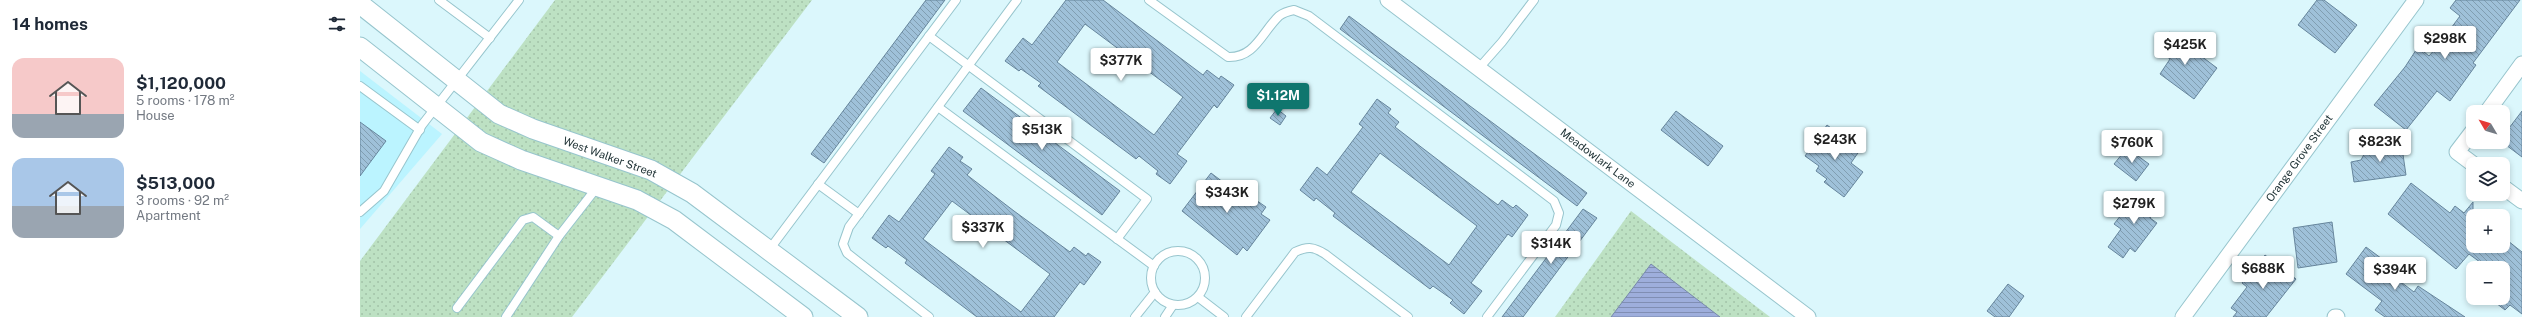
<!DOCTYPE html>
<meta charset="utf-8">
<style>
:root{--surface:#fff;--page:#f2f2f3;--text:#1f2937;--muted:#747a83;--accent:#0f766e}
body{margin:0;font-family:"Public Sans",sans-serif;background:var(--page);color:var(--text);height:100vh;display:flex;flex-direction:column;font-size:15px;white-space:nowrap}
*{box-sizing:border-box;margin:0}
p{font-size:13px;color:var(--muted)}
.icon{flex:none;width:22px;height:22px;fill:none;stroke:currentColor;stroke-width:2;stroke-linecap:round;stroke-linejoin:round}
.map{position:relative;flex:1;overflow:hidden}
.drawer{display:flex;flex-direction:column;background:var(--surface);width:360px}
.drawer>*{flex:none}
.needle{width:26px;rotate:308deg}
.controls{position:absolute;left:2106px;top:105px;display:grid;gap:8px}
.controls a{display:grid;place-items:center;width:44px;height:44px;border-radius:8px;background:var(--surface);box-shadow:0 2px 6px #0003;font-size:20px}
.price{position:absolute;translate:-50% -34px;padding:0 9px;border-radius:4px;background:#fff;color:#222;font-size:13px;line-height:26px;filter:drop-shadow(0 1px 2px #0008)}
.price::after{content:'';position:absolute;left:50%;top:24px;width:12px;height:9px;margin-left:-6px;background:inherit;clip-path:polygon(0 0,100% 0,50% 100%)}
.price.selected{background:var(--accent);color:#fff}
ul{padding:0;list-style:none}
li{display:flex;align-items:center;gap:12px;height:100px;padding:0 12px}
li span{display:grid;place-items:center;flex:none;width:112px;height:80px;border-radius:12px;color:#555}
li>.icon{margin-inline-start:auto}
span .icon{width:48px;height:48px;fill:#fffc;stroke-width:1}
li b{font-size:17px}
h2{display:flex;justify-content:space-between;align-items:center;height:48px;padding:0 12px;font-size:17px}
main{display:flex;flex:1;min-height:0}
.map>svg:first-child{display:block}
</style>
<main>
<section class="drawer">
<h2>14 homes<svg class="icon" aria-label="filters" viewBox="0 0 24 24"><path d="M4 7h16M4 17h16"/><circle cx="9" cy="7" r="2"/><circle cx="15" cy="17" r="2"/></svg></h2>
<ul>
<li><span style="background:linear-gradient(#f6c9c9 70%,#9aa5b1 0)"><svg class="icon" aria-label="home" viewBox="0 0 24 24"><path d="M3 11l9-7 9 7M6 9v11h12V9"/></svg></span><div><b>$1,120,000</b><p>5 rooms · 178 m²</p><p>House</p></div></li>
<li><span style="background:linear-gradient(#a9c7e8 60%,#9aa5b1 0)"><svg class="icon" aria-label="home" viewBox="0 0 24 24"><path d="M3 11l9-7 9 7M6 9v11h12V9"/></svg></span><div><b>$513,000</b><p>3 rooms · 92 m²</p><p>Apartment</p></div></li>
</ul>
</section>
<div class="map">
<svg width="2162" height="317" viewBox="0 0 2162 317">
<defs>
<pattern id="grass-dots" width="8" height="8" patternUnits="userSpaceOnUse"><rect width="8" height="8" fill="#bde1c3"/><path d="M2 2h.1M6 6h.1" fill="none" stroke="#a2c2a8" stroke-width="1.8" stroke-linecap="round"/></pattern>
<pattern id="water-rules" width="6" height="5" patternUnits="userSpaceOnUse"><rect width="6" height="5" fill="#9eaedc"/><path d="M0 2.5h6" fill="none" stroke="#808eb3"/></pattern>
<pattern id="building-back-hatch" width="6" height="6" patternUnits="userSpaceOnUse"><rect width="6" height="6" fill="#9fc1d9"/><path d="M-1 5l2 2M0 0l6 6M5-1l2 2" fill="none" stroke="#819eb1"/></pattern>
</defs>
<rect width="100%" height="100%" fill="#dbf7fc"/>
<!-- built -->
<path fill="#bbf4ff" d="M0,71L82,134L0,229Z"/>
<!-- grass -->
<g fill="url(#grass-dots)">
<path d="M195,0H452L212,317H0V261Z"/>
<path d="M1271,211L1410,317H1195Z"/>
</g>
<!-- water -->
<path fill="url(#water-rules)" stroke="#7889aa" d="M1291,264L1360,317H1251Z"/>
<!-- building -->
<g fill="url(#building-back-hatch)" stroke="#66859c" fill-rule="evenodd">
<path d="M566,0H585L464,163L451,154Z"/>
<path d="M706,0H743L843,75L847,70L859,79L861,76L874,85L857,108L854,105L817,154L827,161L810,184L796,174L798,171L779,156L776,159L678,86L681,83L661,69L659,71L645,61L663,38L672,45ZM725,24L823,97L794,135L697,62Z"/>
<path d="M1957,0H1964L1997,25L1975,53L1938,25Z"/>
<path d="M2096,0H2160L2113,63L2116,65L2090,101L2077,91L2046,130L2014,105L2045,67L2058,47L2069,56L2077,47L2100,16L2090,8Z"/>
<path d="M989,16L1227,193L1217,206L980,29Z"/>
<path d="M1809,32L1857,68L1834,99L1800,74L1810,59L1797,49Z"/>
<path d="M621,88L760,191L742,215L603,111Z"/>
<path d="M1017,99L1031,109L1028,113L1039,122L1035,127L1082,163L1138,205L1142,200L1153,208L1156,205L1168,215L1152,237L1148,234L1111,283L1122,291L1104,314L1090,303L1093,300L1073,286L1070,289L973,216L975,213L956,198L954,201L940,190L957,167L967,175L1003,127L999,124ZM1020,153L1117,226L1089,265L991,192Z"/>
<path d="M917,109L926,116L920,125L910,118Z"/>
<path d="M1316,111L1363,146L1348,166L1301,130Z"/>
<path d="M2162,111V157L2142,142L2143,136Z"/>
<path d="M0,122L26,141L0,176Z"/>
<path d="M1467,125L1500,150L1491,163L1503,172L1484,197L1464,182L1467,179L1456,171L1459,166L1445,156Z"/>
<path d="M2041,141L2046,175L1994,182L1991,162L2001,160L2009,145Z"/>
<path d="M589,147L603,157L600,161L612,169L607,175L654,211L710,252L714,247L726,256L728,253L741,262L724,285L720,282L694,317H617L545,263L547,260L528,246L526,248L512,238L529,215L539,222L575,174L571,171ZM592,201L690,274L661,312L563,239Z"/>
<path d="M1767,148L1789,164L1776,181L1754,164Z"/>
<path d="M851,173L884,198L887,194L906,207L901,214L910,220L887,251L883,247L877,255L822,211Z"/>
<path d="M2051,183L2090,213L2095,206L2104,213L2113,202V246H2143V237L2162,252V314L2150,305L2145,310L2136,303L2140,298H2143V294L2150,285L2143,280V268H2128L2109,254L2096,269L2028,214Z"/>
<path d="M1779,192L1799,207L1790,218L1797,223L1775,252L1770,248L1763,258L1748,247L1761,229L1754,224Z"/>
<path d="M1223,209L1237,218L1187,285L1163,317H1142Z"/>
<path d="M1972,222L1977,262L1938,268L1933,228Z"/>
<path d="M2006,247L2037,270L2033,276L2054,292L2058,286L2105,317H2025L2015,310L2022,301L1986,274Z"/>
<path d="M1905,255L1936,279L1906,317H1873L1877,312L1871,308L1887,287L1882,283Z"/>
<path d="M1648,284L1664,296L1649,317H1635L1627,311Z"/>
</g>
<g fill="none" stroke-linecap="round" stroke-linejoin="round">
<!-- service casing -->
<g stroke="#97c5cd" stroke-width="10">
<g id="service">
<path d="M79,0L130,38"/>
<path d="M789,0L868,57C895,58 902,32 919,16C923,13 929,11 934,10L949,16L1194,201L1199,213L1196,225L1127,317"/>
<path d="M569,36L787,199L757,239"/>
<path d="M1119,68L1142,42L1174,0"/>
<path d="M0,86L60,130"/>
<path d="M578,107L794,266"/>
<path d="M458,184L499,214"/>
<path d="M0,212L24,191L62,125L159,0"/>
<path d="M409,250L596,0"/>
<circle cx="818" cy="278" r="27"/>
<path d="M838,297L864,317"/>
<path d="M97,308L163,220L173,217L199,236"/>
<path d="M146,317L199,236L238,186"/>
<path d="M569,317L487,253L483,244L489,227L657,0"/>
<path d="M775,317L795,292"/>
<path d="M805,317L813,305"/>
<path d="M886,317L935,252C948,246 954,247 965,254L1048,317"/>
</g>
</g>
<!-- minor casing -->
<g stroke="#97c5cd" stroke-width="17">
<g id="minor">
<path d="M1028,0L1448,317"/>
<path d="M2127,112L2162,64"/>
<path d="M2113,131L2097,152L2113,164"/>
<path d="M2143,187L2162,201"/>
<path d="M1823,317L2056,0"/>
<path d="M1975,317H1977"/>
</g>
</g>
<!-- tertiary casing -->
<g stroke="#97c5cd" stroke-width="21">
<g id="tertiary">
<path d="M0,4L139,114L173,129L291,170L332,193L498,317"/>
<path d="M0,47L121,142L161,160L277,200L314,220L443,317"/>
</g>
</g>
<!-- service -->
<use href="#service" stroke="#fff" stroke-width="8"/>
<!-- minor -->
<use href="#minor" stroke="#fff" stroke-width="15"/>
<!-- tertiary -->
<use href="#tertiary" stroke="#fff" stroke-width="19"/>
</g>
<g text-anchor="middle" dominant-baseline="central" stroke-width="3" stroke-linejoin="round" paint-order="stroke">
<!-- street labels -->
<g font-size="11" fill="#213437" stroke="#fff">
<text transform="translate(250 157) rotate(20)">West Walker Street</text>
<text transform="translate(1238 158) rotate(37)">Meadowlark Lane</text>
<text transform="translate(1939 158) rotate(-54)">Orange Grove Street</text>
</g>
</g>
</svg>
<div class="controls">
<a><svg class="needle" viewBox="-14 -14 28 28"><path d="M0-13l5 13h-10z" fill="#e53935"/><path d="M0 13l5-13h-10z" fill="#747a83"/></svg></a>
<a><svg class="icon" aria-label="layers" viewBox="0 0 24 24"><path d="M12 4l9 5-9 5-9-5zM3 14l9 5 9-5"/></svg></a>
<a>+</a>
<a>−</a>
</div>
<b class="price" style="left:2085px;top:60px">$298K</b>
<b class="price" style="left:1825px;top:66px">$425K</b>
<b class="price" style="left:761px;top:82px">$377K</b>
<b class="price selected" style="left:918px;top:117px">$1.12M</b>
<b class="price" style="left:682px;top:151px">$513K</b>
<b class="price" style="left:1475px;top:161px">$243K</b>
<b class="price" style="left:2020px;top:163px">$823K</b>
<b class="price" style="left:1772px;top:164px">$760K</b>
<b class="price" style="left:867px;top:214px">$343K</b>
<b class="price" style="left:1774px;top:225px">$279K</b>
<b class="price" style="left:623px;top:249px">$337K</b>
<b class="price" style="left:1191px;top:265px">$314K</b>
<b class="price" style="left:1903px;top:290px">$688K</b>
<b class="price" style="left:2035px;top:291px">$394K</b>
</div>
</main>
